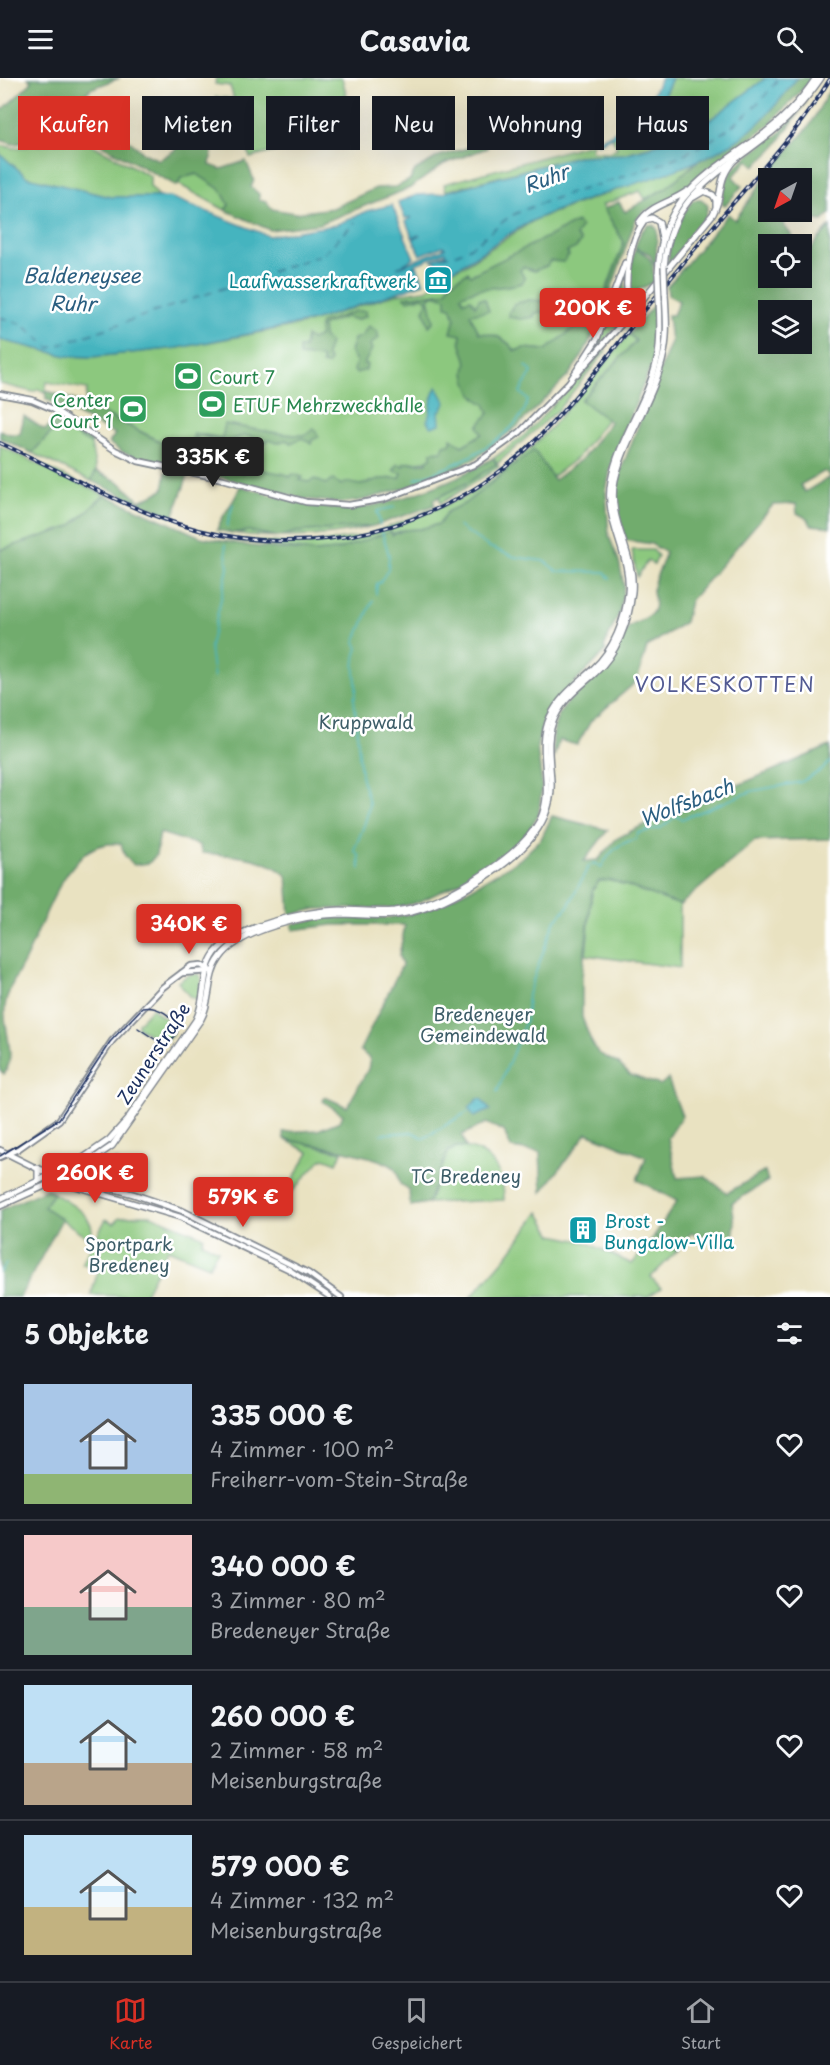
<!DOCTYPE html>
<html lang="de">
<meta charset="utf-8">
<style>
:root{--surface:#171b24;--page:#20242c;--text:#f1f3f6;--muted:#9ea1a6;--line:#363941;--accent:#d93025}
body{margin:0;font-family:"Playpen Sans",sans-serif;background:var(--page);color:var(--text);height:100vh;display:flex;flex-direction:column;font-size:22px;white-space:nowrap}
*{box-sizing:border-box;margin:0}
p{font-size:20px;color:var(--muted)}
.icon{flex:none;width:33px;height:33px;fill:none;stroke:currentColor;stroke-width:2;stroke-linecap:round;stroke-linejoin:round}
.map{position:relative;height:1219px;overflow:hidden}
.drawer{display:flex;flex-direction:column;background:var(--surface);flex:1}
.drawer>*{flex:none}
.banner{position:absolute;left:18px;top:18px;width:795px;height:54px;display:flex;gap:12px}
.needle{width:39px;rotate:220deg}
.tools{position:absolute;left:758px;top:90px;display:grid;gap:12px}
.tools a{display:grid;place-items:center;width:54px;height:54px;border-radius:0px;background:var(--surface);box-shadow:0 6px 24px #0002;font-size:30px}
.price{position:absolute;translate:-50% -51px;padding:0 14px;border-radius:6px;background:var(--accent);color:#fff;font-size:20px;line-height:39px;filter:drop-shadow(0 2px 3px #0008)}
.price::after{content:'';position:absolute;left:50%;top:36px;width:18px;height:14px;margin-left:-9px;background:inherit;clip-path:polygon(0 0,100% 0,50% 100%)}
.price.active{background:#222;color:#fff}
ul{padding:0;list-style:none}
li{display:flex;align-items:center;gap:18px;height:150px;padding:0 24px}
li+li{border-top:2px solid var(--line)}
li span{display:grid;place-items:center;flex:none;width:168px;height:120px;border-radius:0px;color:#555}
li>.icon{margin-inline-start:auto}
span .icon{width:72px;height:72px;fill:#fffc;stroke-width:1}
li b{font-size:26px}
h2{display:flex;justify-content:space-between;align-items:center;height:72px;padding:0 24px;font-size:26px}
.pill{padding:0 21px;border-radius:0px;background:var(--surface);box-shadow:0 6px 24px #0002;font-size:21px;line-height:54px}
.pill.active{background:var(--accent);color:#fff}
header{display:flex;justify-content:space-between;align-items:center;height:78px;padding:0 24px;background:var(--surface);font-size:27px;font-weight:700}
.dock{display:flex;justify-content:space-around;align-items:center;height:84px;border-top:2px solid var(--line);background:var(--surface);font-size:16px;color:var(--muted)}
.dock a{display:grid;justify-items:center;gap:3px}
.dock .active{color:var(--accent)}
.map>svg:first-child{display:block}
</style>
<header><svg class="icon" aria-label="menu" viewBox="0 0 24 24"><path d="M4 6h16M4 12h16M4 18h16"/></svg>Casavia<svg class="icon" aria-label="search" viewBox="0 0 24 24"><circle cx="10" cy="10" r="6"/><path d="M15 15l6 6"/></svg></header>
<div class="map">
<svg width="830" height="1219" viewBox="0 0 830 1219">
<rect width="100%" height="100%" fill="#fff"/>
<filter id="ink" filterUnits="userSpaceOnUse"><feTurbulence type="fractalNoise" baseFrequency=".0167" numOctaves="2"/><feDisplacementMap in="SourceGraphic" scale="12" xChannelSelector="R" yChannelSelector="G"/><feConvolveMatrix kernelMatrix="1 2 1 2 8 2 1 2 1" color-interpolation-filters="sRGB"/></filter>
<filter id="wash" filterUnits="userSpaceOnUse"><feTurbulence type="fractalNoise" baseFrequency=".008" numOctaves="4" result="noise"/><feDisplacementMap in="SourceGraphic" scale="24" xChannelSelector="R" yChannelSelector="G"/><feGaussianBlur stdDeviation="1.35" result="paint"/><feColorMatrix in="noise" values="0 0 0 0 0 0 0 0 0 0 0 0 0 0 0 0 0 1.4 0 .05"/><feComposite in="paint" operator="in"/></filter>
<g filter="url(#wash)">
<rect width="100%" height="100%" fill="#e9e2c1"/>
<!-- green -->
<g fill="#8cc87e" stroke="#547c6e" stroke-width="1.5">
<path d="M216,0H342L356,52L250,80L239,39L215,31L216,19L234,21L230,8L215,6Z"/>
<path d="M672,0H766L700,49L650,69L623,76L577,78L446,113L444,106L593,65L591,70L592,73L610,74L617,70L612,59L649,44L656,37Z"/>
<path d="M76,62L91,66L150,98V108L159,119H110L27,99L0,76V67L14,70Z"/>
<path d="M699,82L666,110L645,121L640,113L602,127L624,164L604,218L599,222L591,237L546,272L524,270L515,273C507,261 493,255 479,255L459,214L450,205L502,345L438,382L404,385L401,404L351,410L256,398L184,375L85,326L87,311L47,304L45,315L39,311L33,314L0,306V262L67,278L92,279L178,270L304,246L396,216L426,212L445,202L443,196L465,187L536,141Z"/>
<path d="M197,96L221,112L229,127L225,132L178,106L181,100Z"/>
<path d="M624,192L625,239L586,283L605,248L609,249Z"/>
<path d="M629,256L636,263L581,322L607,341L578,379L552,399L534,372L464,426L448,433L439,446L420,451L404,452L337,472L316,474L227,461L304,466L364,458L465,419L494,400L532,369L552,348Z"/>
<path d="M604,272L606,273L558,332L497,386L499,389L441,425L439,419L497,386L493,381L527,355Z"/>
<path d="M58,347L91,366L96,393L91,403L32,375Z"/>
<path d="M0,368L105,417L70,449L0,473Z"/>
<path d="M374,448C327,460 281,462 232,455L249,453L278,459L296,454Z"/>
<path d="M632,472H653L658,478L654,487L648,482L637,499Z"/>
<path d="M611,802L680,827V890L586,877L592,813L599,803Z"/>
<path d="M198,896L201,900L199,922L190,919L178,904L188,897Z"/>
<path d="M152,930L172,947L173,955L167,962H158L138,949V945Z"/>
<path d="M284,1061L342,1074L337,1085L324,1080C301,1096 298,1122 262,1126L288,1110L309,1074Z"/>
<path d="M456,1069C488,1068 504,1092 504,1122L428,1125L448,1074Z"/>
<path d="M116,1082L129,1095L118,1108L107,1083L111,1086Z"/>
<path d="M54,1115C69,1126 100,1139 90,1161L44,1129Z"/>
<path d="M539,1134L553,1157L586,1164L632,1186L654,1158L677,1173L651,1199L661,1210L647,1219H471L507,1178Z"/>
<path d="M140,1137H151L204,1159L202,1164L218,1172L209,1188L168,1171L143,1219L91,1217L98,1193L82,1185L106,1141L114,1145L120,1139Z"/>
</g>
<!-- forest -->
<g fill="#71ac6d" stroke="#466e66" stroke-width="1.5" fill-rule="evenodd">
<path d="M28,0H120L90,11L82,21L73,24L78,38L128,62L144,75L159,82L175,72L189,40L205,39L216,47L210,87L221,91L246,83L254,102L251,109L259,116V122L266,123L272,131L295,135L333,130L376,110L396,109L410,102L415,92L439,78L486,65L487,70L444,86L410,110L319,146L270,152L225,132L229,127L221,112L197,96L181,100L177,108L100,66L105,54L87,46L82,58L13,66L0,62V34L32,4Z"/>
<path d="M797,0H813L768,48L703,94L678,117L643,134L635,143L601,241L582,278L568,298L518,348L476,380L424,404L364,422L341,425L304,421L225,400L155,386L122,374L109,365L115,356L46,321L45,312L85,326L169,368L190,370L194,355L222,360L225,346C240,348 299,361 307,356C310,355 311,351 314,350L319,359L312,362L311,366L302,360L291,365L286,362L277,365L270,362L262,366L250,358H243L227,364L198,357L195,368L206,367L213,376H216V372H221L236,392L243,395L250,390L285,396L290,399L293,396L303,399L300,402L308,404L315,401L325,406L333,402L342,407L346,404L360,407L379,401L400,400L402,395L393,393L398,386L403,388L404,385H427V382L431,380V374L442,373L444,367L451,365V360L462,368L482,356L478,348L489,335L485,326C473,321 467,308 465,295C465,290 468,286 466,281C463,271 459,268 461,257L451,255L455,240L451,229L446,228V220L435,216L429,219L434,243L429,248L424,232L428,223L422,219L408,222L404,219L446,214L450,205L468,194L471,197L577,144L581,149L576,158L581,163L576,170L567,174L569,177L563,184L550,183L547,188L534,193L523,189L520,192L525,201L522,205C504,211 476,208 461,218L464,223L471,221L475,228L479,221H485L489,233L470,236L479,255C493,255 507,261 515,273L524,270L546,272L590,237L593,229L605,218L624,164L604,131L619,124L625,134L666,110L699,82L734,64L748,53L766,37Z"/>
<path d="M830,11V136L823,143C809,141 791,135 783,146L798,166H768V200H801V173L808,177L815,165L830,148V449L811,447L808,441L797,435L796,426L773,427L690,523L685,544L647,569L637,603L591,643L577,667L559,662L554,679C546,624 580,621 607,585C616,575 619,559 628,550C635,544 646,542 652,535C658,527 652,518 653,509C655,496 664,487 665,474L651,466L626,462L616,434V405L671,264L668,237H673L679,223L668,217L667,209L728,136L735,142L770,93L810,47ZM768,100H801V134H768ZM768,232H801V266H768ZM825,393L830,399L805,414L800,407Z"/>
<path d="M807,23L775,69L755,88L748,82L733,99L742,108L725,128L722,126C724,84 746,85 770,59L777,58Z"/>
<path d="M693,122H701L708,127L705,140L668,187C668,164 679,140 693,122Z"/>
<path d="M648,147H653L657,151L656,190L650,176L635,169L641,154Z"/>
<path d="M635,171C652,177 654,186 654,204L629,217L628,204Z"/>
<path d="M620,203L621,230L609,249L605,248Z"/>
<path d="M529,222L544,223L547,227L560,226L562,231L535,235L534,239L521,241L509,239V234L514,226Z"/>
<path d="M655,225L654,281L612,383L606,414L609,458L619,483L624,508L620,533L604,569L606,572C587,596 561,612 548,640L544,639L537,669L542,706L539,735L526,757L503,777L475,797L419,824L394,830L316,831L290,837L287,798C264,777 232,778 202,775L199,767L160,755L156,777L149,785L134,787L125,778L121,766C116,766 109,765 103,767C65,774 42,847 27,878C19,895 8,909 5,928C2,949 18,977 4,996L0,992V472L70,449L105,417L201,459L251,468L316,474L337,472L391,453L392,457L404,452L420,451L439,446L448,433L464,426L534,372L554,402L583,380L610,344L581,322L636,263L629,256Z"/>
<path d="M356,233H365L366,238L357,242L346,239L323,247V259L330,265L326,277L330,283L328,287L322,286V280L299,278V270H304L306,258L311,262L319,259L320,245Z"/>
<path d="M368,248L377,253L379,260L370,267L372,271L364,286H367L366,292L356,295L354,293L356,283L350,273L354,261L362,258Z"/>
<path d="M24,338L45,352L58,339L94,362L91,366L58,347L32,375L0,360V352L10,356H20Z"/>
<path d="M493,380L497,386L469,404L433,422L435,427L374,448L296,454L278,459L249,453L232,455L217,452C222,435 235,425 240,408C273,417 305,428 339,430C382,433 456,403 493,380Z"/>
<path d="M96,393L119,404L140,423L163,412L166,394L188,397L173,439L91,403Z"/>
<path d="M830,668V761L755,763L680,827L611,802L599,803L592,813L582,899V939L591,963L598,975L619,986L630,997L660,1007L668,1001L682,1038L668,1060L677,1100L705,1098L727,1115L765,1093L768,1103L732,1125L735,1146L732,1168L706,1156L701,1161L692,1154L677,1173L654,1158L677,1123L637,1102L646,1079L587,1055L542,1114L540,1074L511,1070L504,1053L486,1045L462,1057L466,1069H456L448,1074L428,1125L410,1128L409,1112L400,1106C398,1100 398,1093 393,1089C380,1077 305,1066 284,1061L283,1054L318,1052L340,1043L343,1037L323,1023L325,1019L347,1029L368,991L370,981L360,972L402,887L399,878L405,847H333L293,852L292,846L320,840H388L420,834L468,812L519,782L541,761L552,738L608,752L584,783L598,782L616,761L633,752Z"/>
<path d="M47,1111L54,1115L44,1129L62,1141L20,1219H0V1132Z"/>
</g>
<!-- water -->
<g fill="#45b4bf" stroke="#30728e" stroke-width="1.5">
<path d="M661,0H672L653,41L597,66L596,64C632,45 643,37 661,0Z"/>
<path d="M766,0H797C779,24 759,49 733,65C672,101 600,112 536,141C503,156 476,182 442,197L436,184L432,182L446,176L445,174L416,186L413,189L417,188L424,205L313,243L178,270L92,279L67,278L0,262V76L27,99L110,119H170L269,158L335,147L370,132L392,127L414,180L397,190L445,170L443,168L420,177L413,161L420,157L412,159L406,143L412,139L405,140L398,124L417,117L439,116L577,78L623,76L650,69L700,49Z"/>
<path d="M437,309L446,325L439,334L440,346L431,349L427,343C433,331 429,318 437,309Z"/>
<path d="M478,1021H481L490,1032L474,1039L469,1030Z"/>
</g>
<g fill="none" stroke-linecap="round" stroke-linejoin="round">
<!-- stream -->
<g stroke="#45b4bf" stroke-width="1.5">
<path d="M415,401C449,391 520,360 528,322L520,314L532,294L526,288"/>
<path d="M380,447L377,433L395,429"/>
<path d="M227,448L233,426"/>
<path d="M458,448L489,469L515,479L544,483L557,493L605,494L610,501"/>
<path d="M376,516L377,505H380L388,491L389,477L382,454"/>
<path d="M214,600L210,569L228,490L225,467"/>
<path d="M360,791L359,778L354,772C360,757 367,744 369,728C369,717 362,706 361,696C358,670 357,647 354,621C361,605 349,591 358,570L355,564L373,522"/>
<path d="M497,1014L526,942L528,916L554,844L569,827L588,789L594,785L601,789C611,773 618,765 636,761L638,755L661,750L676,738L682,741L752,713L801,704L822,692L830,684"/>
<path d="M381,1056L412,1054L424,1060L469,1033"/>
<path d="M0,1194L6,1186"/>
</g>
<!-- ferry -->
<g stroke="#2a5e80" stroke-width="1.5" stroke-dasharray="8 6" stroke-linecap="butt">
<path d="M441,178C473,179 492,146 519,134C614,94 714,90 779,0"/>
<path d="M0,239L22,246L50,270L323,176L355,144"/>
</g>
</g>
</g>
<g filter="url(#ink)">
<g fill="none" stroke-linecap="round" stroke-linejoin="round">
<!-- tertiary casing -->
<g stroke="#828890" stroke-width="8">
<g id="tertiary">
<path d="M182,895L210,893"/>
<path d="M0,1079L18,1071L59,1042L112,963L163,909L191,888L201,887L212,894"/>
</g>
</g>
<!-- secondary casing -->
<g stroke="#828890" stroke-width="8">
<g id="secondary">
<path d="M577,296L632,234"/>
<path d="M0,316L32,322L53,331L115,372L138,383L223,401L306,424L349,427L384,421L476,386L520,354L571,302"/>
<path d="M0,1072L68,1106L180,1139L288,1191L330,1219"/>
<path d="M39,1091L133,1116L183,1133L308,1195L341,1219"/>
</g>
</g>
<!-- primary casing -->
<g stroke="#828890" stroke-width="8">
<g id="primary">
<path d="M692,120L704,113L713,117L716,122V127"/>
<path d="M639,145C649,127 671,125 687,113"/>
<path d="M662,161L659,144L652,140L645,142C629,163 621,210 632,234L713,136C725,113 715,104 735,81"/>
<path d="M664,189C670,119 714,99 764,60C787,43 805,23 821,0"/>
<path d="M658,196C661,122 700,101 755,62C779,46 800,24 816,0"/>
<path d="M570,303L597,261L625,185"/>
<path d="M96,1081C93,1091 99,1104 107,1110"/>
<path d="M38,1090V1103"/>
<path d="M0,1121L76,1085L109,1062L127,1042L196,942C207,920 200,896 215,875C235,848 307,833 340,832C359,832 377,835 395,833C423,829 450,817 474,802C498,787 527,767 540,742C556,709 535,672 550,639C560,618 577,606 593,591C614,572 625,542 628,515C632,476 603,443 611,403C619,359 650,321 658,277C661,258 660,240 659,222"/>
<path d="M0,1128L71,1096L112,1068L201,941C212,922 206,898 220,880C240,851 306,837 340,836C358,836 376,839 395,837C423,834 450,821 474,806C511,784 554,751 551,703C550,681 545,660 555,639C564,620 580,609 595,595C617,576 629,543 632,514C636,475 606,442 615,402C625,358 655,320 664,275C668,255 666,235 665,215"/>
</g>
</g>
<!-- tertiary -->
<use href="#tertiary" stroke="#fff" stroke-width="4.5"/>
<!-- secondary -->
<use href="#secondary" stroke="#fff" stroke-width="4.5"/>
<!-- primary -->
<use href="#primary" stroke="#fff" stroke-width="5"/>
<!-- tram -->
<path stroke="#1b2f5e" stroke-width="1.5" d="M0,1078L59,1041L110,964L142,930C157,927 176,938 177,954L171,964L162,966L138,950"/>
<!-- rail casing -->
<g stroke="#1b2f5e" stroke-width="4">
<path id="rail" d="M0,365C59,391 116,426 178,446C304,486 444,455 538,360C578,319 613,271 649,227C679,190 709,153 740,117C772,80 805,43 830,1"/>
</g>
<!-- rail -->
<use href="#rail" stroke="#fff" stroke-width="1.5" stroke-dasharray="4.5" stroke-linecap="butt"/>
<!-- primary-bridge casing -->
<g stroke="#828890" stroke-width="8" stroke-linecap="butt">
<g id="primary-bridge">
<path d="M664,189L665,215"/>
<path d="M658,196L659,222"/>
</g>
</g>
<!-- primary-bridge -->
<use href="#primary-bridge" stroke="#fff" stroke-width="5"/>
</g>
</g>
<!-- icons -->
<defs>
<g id="museum-square" transform="scale(1.5)"><rect x="-9" y="-9" width="18" height="18" rx="4" fill="#0f9aa8" stroke="#fff"/><path d="M0-6L6-3V-2H-6V-3ZM-5-1h2V3h-2ZM-1-1h2V3h-2ZM3-1h2V3H3ZM-6 4H6V6H-6Z" fill="#fff"/></g>
<g id="stadium-square" transform="scale(1.5)"><rect x="-9" y="-9" width="18" height="18" rx="4" fill="#2e9e5b" stroke="#fff"/><path d="M0-5a6.5 5 0 1 0 0 10a6.5 5 0 1 0 0-10ZM-3.5-1.8h7v3.6h-7Z" fill="#fff"/></g>
<g id="building-square" transform="scale(1.5)"><rect x="-9" y="-9" width="18" height="18" rx="4" fill="#0f9aa8" stroke="#fff"/><path d="M-4-6H4V6H1V3H-1V6H-4ZM-2.5-4.3h1.7v1.8h-1.7ZM.8-4.3h1.7v1.8H.8ZM-2.5-1h1.7V.8h-1.7ZM.8-1h1.7V.8H.8Z" fill="#fff"/></g>
</defs>
<g fill-rule="evenodd">
<use href="#museum-square" x="438" y="202"/>
<use href="#stadium-square" x="188" y="298"/>
<use href="#stadium-square" x="212" y="326"/>
<use href="#stadium-square" x="133" y="331"/>
<use href="#building-square" x="583" y="1152"/>
</g>
<g text-anchor="middle" dominant-baseline="central" stroke-width="5" stroke-linejoin="round" paint-order="stroke">
<!-- culture labels -->
<g font-size="18" fill="#0d838f" stroke="#fff" text-anchor="end">
<text x="417" y="202">Laufwasserkraftwerk</text>
<text x="604" y="1142" text-anchor="start">Brost -<tspan x="604" dy="21">Bungalow-Villa</tspan></text>
</g>
<!-- leisure labels -->
<g font-size="18" fill="#27864d" stroke="#fff" text-anchor="start">
<text x="209" y="298">Court 7</text>
<text x="112" y="321" text-anchor="end">Center<tspan x="112" dy="21">Court 1</tspan></text>
<text x="233" y="326">ETUF Mehrzweckhalle</text>
</g>
<!-- park labels -->
<g font-size="18" fill="#3d5d68" stroke="#fff">
<text x="366" y="643">Kruppwald</text>
<text x="483" y="935">Bredeneyer<tspan x="483" dy="21">Gemeindewald</tspan></text>
<text x="466" y="1097">TC Bredeney</text>
<text x="129" y="1165">Sportpark<tspan x="129" dy="21">Bredeney</tspan></text>
</g>
<!-- street labels -->
<g font-size="18" fill="#1b2f5e" stroke="#fff">
<text transform="translate(153 975) rotate(-57)">Zeunerstraße</text>
</g>
<!-- water labels -->
<g font-size="20" font-style="italic" fill="#2a5e80" stroke="#fff">
<text transform="translate(546 100) rotate(-20)">Ruhr</text>
<text x="82" y="197">Baldeneysee</text>
<text transform="translate(73 225) rotate(1)">Ruhr</text>
<text transform="translate(686 724) rotate(-21)">Wolfsbach</text>
</g>
<!-- neighbourhood labels -->
<g font-size="20" letter-spacing="1.5" fill="#525a92" stroke="#fff">
<text x="725" y="606">VOLKESKOTTEN</text>
</g>
</g>
</svg>
<div class="tools">
<a><svg class="needle" viewBox="-14 -14 28 28"><path d="M0-13l5 13h-10z" fill="#e53935"/><path d="M0 13l5-13h-10z" fill="#9ea1a6"/></svg></a>
<a><svg class="icon" aria-label="locate" viewBox="0 0 24 24"><circle cx="12" cy="12" r="6"/><path d="M12 2v4M12 18v4M2 12h4M18 12h4"/></svg></a>
<a><svg class="icon" aria-label="layers" viewBox="0 0 24 24"><path d="M12 4l9 5-9 5-9-5zM3 14l9 5 9-5"/></svg></a>
</div>
<b class="price" style="left:593px;top:261px">200K €</b>
<b class="price active" style="left:213px;top:410px">335K €</b>
<b class="price" style="left:189px;top:877px">340K €</b>
<b class="price" style="left:95px;top:1126px">260K €</b>
<b class="price" style="left:243px;top:1150px">579K €</b>
<div class="banner">
<a class="pill active">Kaufen</a>
<a class="pill">Mieten</a>
<a class="pill">Filter</a>
<a class="pill">Neu</a>
<a class="pill">Wohnung</a>
<a class="pill">Haus</a>
</div>
</div>
<section class="drawer">
<h2>5 Objekte<svg class="icon" aria-label="filters" viewBox="0 0 24 24"><path d="M4 7h16M4 17h16"/><circle cx="9" cy="7" r="2"/><circle cx="15" cy="17" r="2"/></svg></h2>
<ul>
<li><span style="background:linear-gradient(#a9c7e8 75%,#8fb573 0)"><svg class="icon" aria-label="home" viewBox="0 0 24 24"><path d="M3 11l9-7 9 7M6 9v11h12V9"/></svg></span><div><b>335 000 €</b><p>4 Zimmer · 100 m²</p><p>Freiherr-vom-Stein-Straße</p></div><svg class="icon" aria-label="heart" viewBox="0 0 24 24"><path d="M12 20l-8-8c-3-5 5-10 8-4 3-6 11-1 8 4z"/></svg></li>
<li><span style="background:linear-gradient(#f6c9c9 60%,#7fa58c 0)"><svg class="icon" aria-label="home" viewBox="0 0 24 24"><path d="M3 11l9-7 9 7M6 9v11h12V9"/></svg></span><div><b>340 000 €</b><p>3 Zimmer · 80 m²</p><p>Bredeneyer Straße</p></div><svg class="icon" aria-label="heart" viewBox="0 0 24 24"><path d="M12 20l-8-8c-3-5 5-10 8-4 3-6 11-1 8 4z"/></svg></li>
<li><span style="background:linear-gradient(#bfe0f5 65%,#b9a48a 0)"><svg class="icon" aria-label="home" viewBox="0 0 24 24"><path d="M3 11l9-7 9 7M6 9v11h12V9"/></svg></span><div><b>260 000 €</b><p>2 Zimmer · 58 m²</p><p>Meisenburgstraße</p></div><svg class="icon" aria-label="heart" viewBox="0 0 24 24"><path d="M12 20l-8-8c-3-5 5-10 8-4 3-6 11-1 8 4z"/></svg></li>
<li><span style="background:linear-gradient(#bfe0f5 60%,#c2b280 0)"><svg class="icon" aria-label="home" viewBox="0 0 24 24"><path d="M3 11l9-7 9 7M6 9v11h12V9"/></svg></span><div><b>579 000 €</b><p>4 Zimmer · 132 m²</p><p>Meisenburgstraße</p></div><svg class="icon" aria-label="heart" viewBox="0 0 24 24"><path d="M12 20l-8-8c-3-5 5-10 8-4 3-6 11-1 8 4z"/></svg></li>
</ul>
</section>
<nav class="dock">
<a class="active"><svg class="icon" aria-label="map" viewBox="0 0 24 24"><path d="M3 6l6-2 6 2 6-2v14l-6 2-6-2-6 2zM9 4v14M15 6v14"/></svg>Karte</a>
<a><svg class="icon" aria-label="saved" viewBox="0 0 24 24"><path d="M7 4h10v16l-5-4-5 4z"/></svg>Gespeichert</a>
<a><svg class="icon" aria-label="home" viewBox="0 0 24 24"><path d="M3 11l9-7 9 7M6 9v11h12V9"/></svg>Start</a>
</nav>
